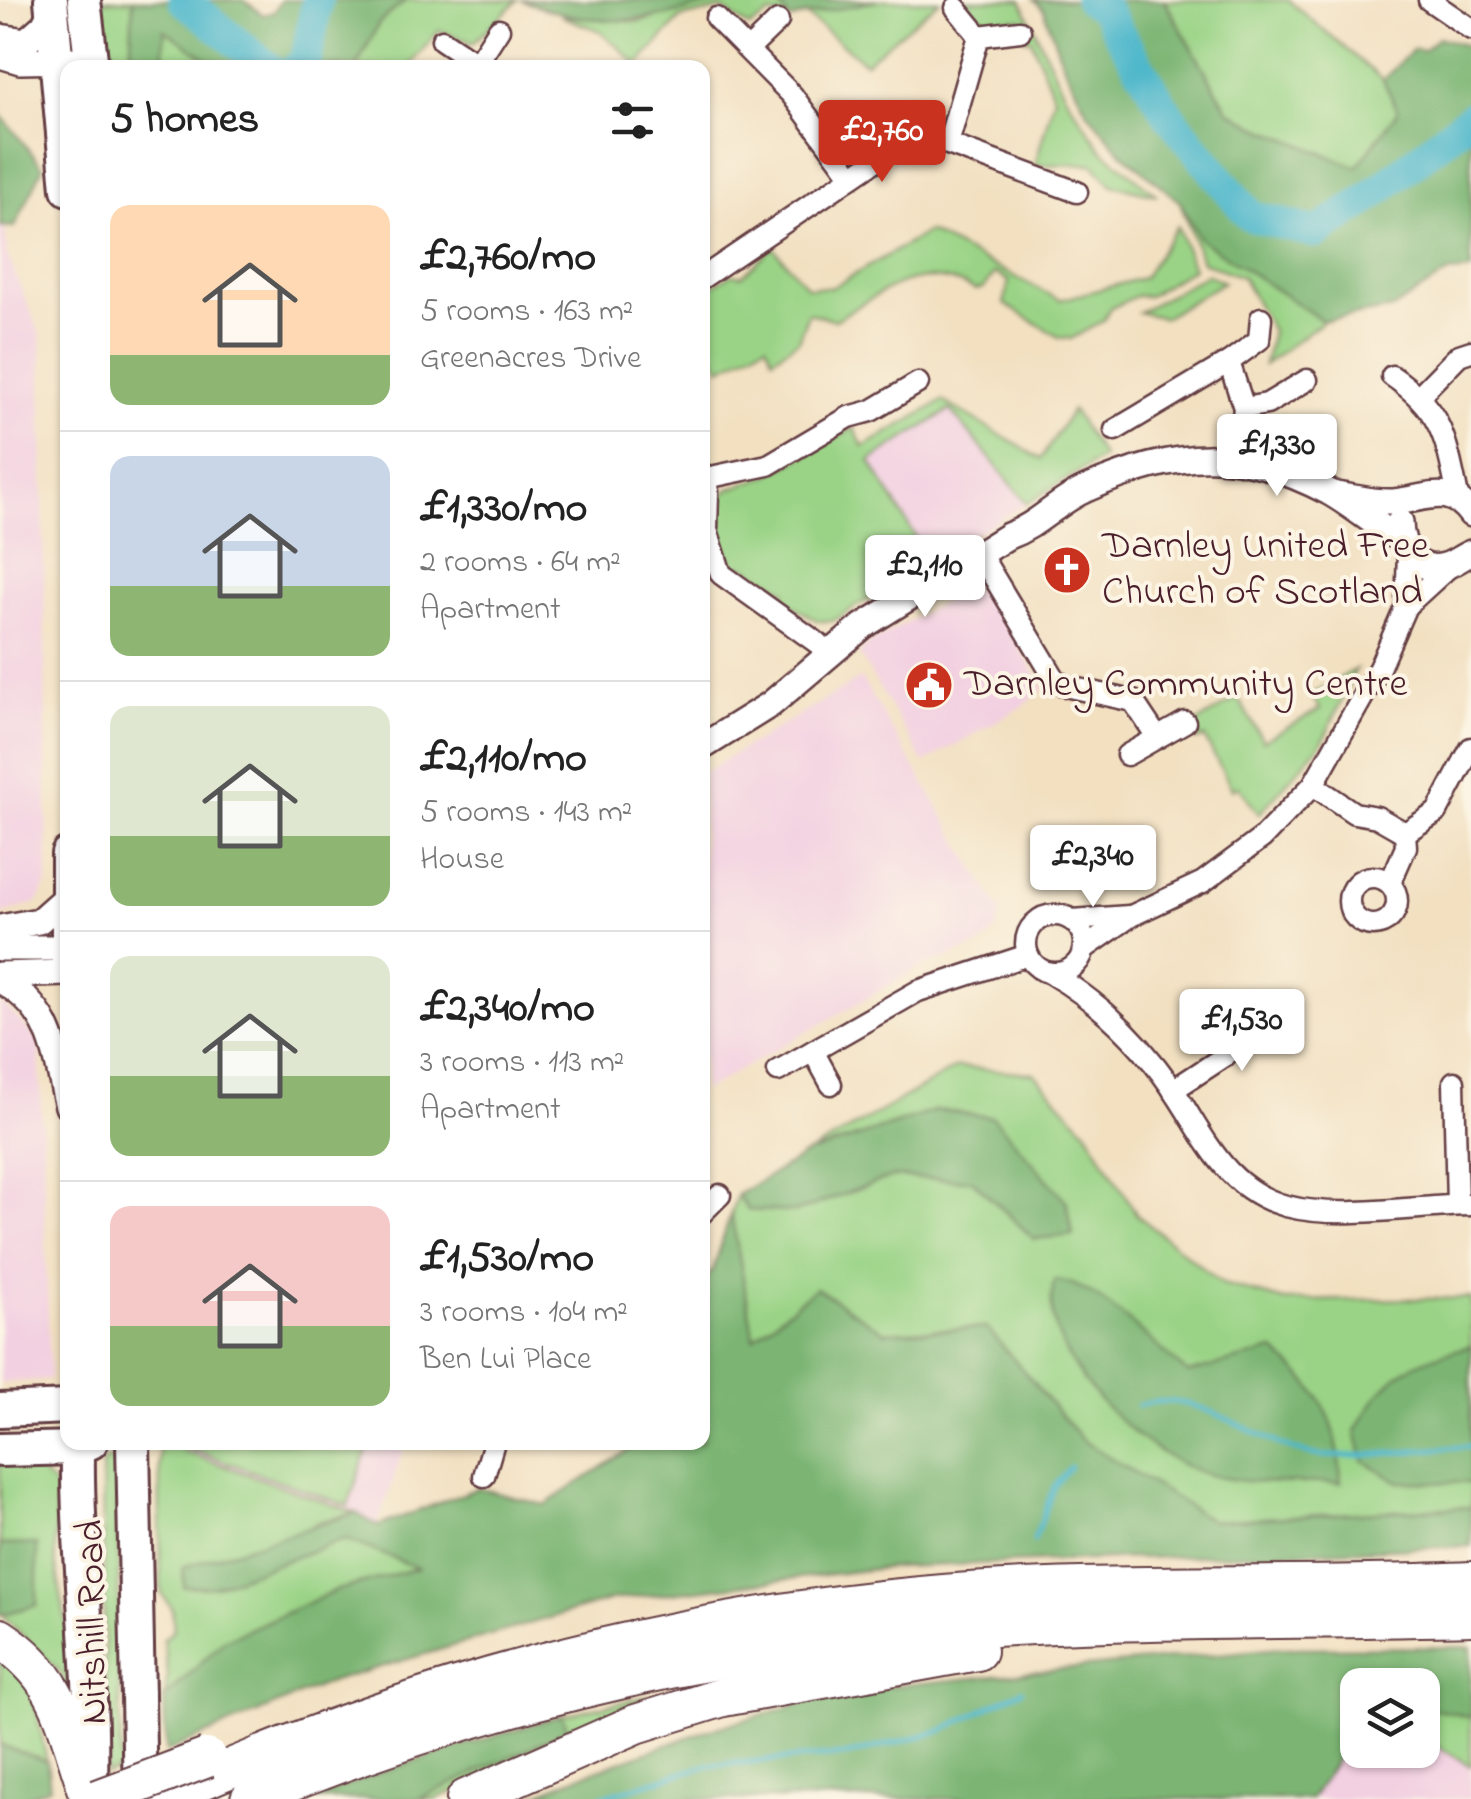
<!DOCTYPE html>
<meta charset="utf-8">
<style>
:root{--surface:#fff;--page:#f2f2f2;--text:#222;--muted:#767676;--line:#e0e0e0;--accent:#c8321e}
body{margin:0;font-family:"Indie Flower",sans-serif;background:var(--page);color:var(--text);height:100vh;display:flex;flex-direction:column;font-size:38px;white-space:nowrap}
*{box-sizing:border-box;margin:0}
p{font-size:32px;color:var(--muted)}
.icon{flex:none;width:55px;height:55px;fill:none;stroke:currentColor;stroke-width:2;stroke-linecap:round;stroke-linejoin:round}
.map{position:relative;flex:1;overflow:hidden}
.details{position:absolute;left:60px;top:60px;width:650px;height:1390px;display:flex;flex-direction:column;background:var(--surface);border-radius:20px;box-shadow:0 2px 8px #0004}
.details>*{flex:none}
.controls{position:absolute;left:1340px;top:1668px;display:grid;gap:20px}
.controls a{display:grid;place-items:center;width:100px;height:100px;border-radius:20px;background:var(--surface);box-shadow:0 2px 8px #0004;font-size:50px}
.price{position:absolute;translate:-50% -85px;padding:0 22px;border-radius:10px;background:#fff;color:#222;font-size:32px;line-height:65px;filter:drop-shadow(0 2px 5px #0008)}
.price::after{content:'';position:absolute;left:50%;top:60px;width:30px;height:22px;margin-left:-15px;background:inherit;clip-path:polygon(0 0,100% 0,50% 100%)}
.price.on{background:var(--accent);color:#fff}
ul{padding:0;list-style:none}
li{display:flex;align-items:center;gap:30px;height:250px;padding:0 50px}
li+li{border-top:2px solid var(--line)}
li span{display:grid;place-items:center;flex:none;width:280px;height:200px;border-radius:20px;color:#555}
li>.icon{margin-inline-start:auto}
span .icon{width:120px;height:120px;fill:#fffc;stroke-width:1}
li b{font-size:42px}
h2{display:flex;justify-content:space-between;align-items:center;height:120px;padding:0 50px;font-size:42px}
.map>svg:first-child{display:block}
</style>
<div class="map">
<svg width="1471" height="1799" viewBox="0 0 1471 1799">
<rect width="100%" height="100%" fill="#fcf5e5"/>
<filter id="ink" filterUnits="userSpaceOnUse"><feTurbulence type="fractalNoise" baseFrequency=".01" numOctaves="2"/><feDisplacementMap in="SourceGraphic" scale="20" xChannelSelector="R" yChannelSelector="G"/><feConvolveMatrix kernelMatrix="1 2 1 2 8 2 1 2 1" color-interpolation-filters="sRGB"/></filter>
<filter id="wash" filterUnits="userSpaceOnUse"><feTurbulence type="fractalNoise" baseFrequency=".0048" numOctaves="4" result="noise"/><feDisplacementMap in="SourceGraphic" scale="40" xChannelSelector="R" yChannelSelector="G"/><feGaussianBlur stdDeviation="2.25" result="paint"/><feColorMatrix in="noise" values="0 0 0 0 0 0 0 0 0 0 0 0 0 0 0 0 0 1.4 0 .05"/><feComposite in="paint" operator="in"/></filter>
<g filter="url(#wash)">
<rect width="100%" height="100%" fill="#f2e0c1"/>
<!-- built -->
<g fill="#f2cfe1">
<path d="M0,167L7,255L41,337L48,881L38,902L0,915Z"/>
<path d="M951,410L1027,503L930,561L869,461Z"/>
<path d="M972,586L991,602L1044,688L1026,704L924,763L859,654L866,645Z"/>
<path d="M861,678L1001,912L996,930L981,945L921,967L703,1091V773Z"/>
<path d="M0,1001L39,1041L50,1379L0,1383Z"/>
<path d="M185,1442L406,1443L377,1526L347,1508L182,1450Z"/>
<path d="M1357,1726L1358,1750H1422L1423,1738L1471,1766V1799H1311Z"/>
</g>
<!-- green -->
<g fill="#9ad386" stroke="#727958" stroke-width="2.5">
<path d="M101,0H133L130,67H106Z"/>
<path d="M406,0H518L473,43L439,30L409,67L356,68L379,23Z"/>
<path d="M731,0L776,2L790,19L771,14L749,27L722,9L681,18L638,65L600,31L561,16L637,22Z"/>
<path d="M879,0H940L865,63L805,14Z"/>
<path d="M948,0H1021L1065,95L1102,150L1157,195L1112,185L1093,164L1035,165L1054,97L1031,39H1026L1027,26L1021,19L983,20L964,0Z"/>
<path d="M1164,0H1288L1383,80L1398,111L1357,167L1256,126L1228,110Z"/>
<path d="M163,29L223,67H164Z"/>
<path d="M1180,202L1200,239L1323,321L1264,365L1272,331L1242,277L1202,262Z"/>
<path d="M1177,226L1193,268L1149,296H1136L1110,309L1103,321L1071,339L1059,337L1004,304L1009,281L995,273L984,288L976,290C917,261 885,291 835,320L808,313L798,341L773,358L766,344L721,368L703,338V292L732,274L742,276L773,247L807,287L831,288L928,232L1060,300L1143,278Z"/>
<path d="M1207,274L1223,282L1163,318L1139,312Z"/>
<path d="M943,401L1041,459L1072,410L1103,457L1027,503L950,410L870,461L930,561L833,621H818L782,599L786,591L742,565L738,572L721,541L720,499L729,489L769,475L854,428L863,447Z"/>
<path d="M1356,669L1322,743L1259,814L1238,786L1232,789L1204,737L1197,740L1190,727L1238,698L1263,741L1320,709L1311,695Z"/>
<path d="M957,1067L1034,1073L1087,1131L1137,1215L1223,1284L1285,1301L1471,1298V1507L1212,1521L1082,1440L987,1328L885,1332L816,1288L754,1339L731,1213L737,1195L748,1210L796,1212L891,1177L972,1180L1034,1239L1073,1235L1067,1202L937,1110L807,1154Z"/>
<path d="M190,1442H369V1443L348,1506L188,1448Z"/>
<path d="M159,1443H184L183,1451L356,1513L318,1522L215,1586L345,1539L419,1568L338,1590L224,1640L164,1699L168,1674L163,1640L174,1630L172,1608L161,1593Z"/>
<path d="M19,1457L21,1466H36L56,1488L55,1560L83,1719L58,1670L4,1617L37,1545H0V1459Z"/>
<path d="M107,1458L117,1462L121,1769L106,1775L102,1463Z"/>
<path d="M0,1647L32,1690L47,1761L0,1745Z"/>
<path d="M734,1678L659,1701L436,1799H419L567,1731L562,1715Z"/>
<path d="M1423,1707L1471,1717V1766L1423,1738Z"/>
</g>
<!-- forest -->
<g fill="#7bb573" stroke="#626a4f" stroke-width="2.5">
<path d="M133,0H244L263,15L274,12L281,0H406L379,23L356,67H220L164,30V67L130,68Z"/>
<path d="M521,0H731C647,20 605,33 521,0Z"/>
<path d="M744,0H879L790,19L776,2Z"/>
<path d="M1034,0H1164L1228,110L1256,126L1357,167L1398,111L1383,80L1413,49L1424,50L1438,37L1471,47V271L1448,273L1392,309L1323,321L1200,239L1180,202L1121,152L1087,111L1062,62L1044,10Z"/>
<path d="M0,114L43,167L15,227L0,226Z"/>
<path d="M937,1110L993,1117L1067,1202L1073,1235L1034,1239L972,1180L891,1177L796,1212L748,1210L737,1195L807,1154Z"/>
<path d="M731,1213L754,1338L816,1288L885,1332L987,1328L1082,1440L1212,1521L1471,1507V1546L893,1567L611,1600L329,1682L166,1752L164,1699L224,1640L338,1590L418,1568L345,1539L215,1586L184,1587L183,1567L356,1513L378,1526L478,1488L545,1505L639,1443L702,1442L703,1281L713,1270Z"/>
<path d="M1055,1280C1095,1282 1156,1347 1188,1373L1274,1350C1324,1394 1338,1418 1341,1483C1299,1482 1251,1486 1210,1475C1145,1459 1031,1354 1055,1280Z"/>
<path d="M1471,1346V1483L1399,1482L1363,1460L1356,1431C1388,1372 1407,1363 1471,1346Z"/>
<path d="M37,1544V1605L0,1615V1545Z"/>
<path d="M1471,1647V1717L1423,1707L1422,1685H1358L1357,1727L1311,1799H528L574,1778L711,1729L851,1690L1279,1648Z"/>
<path d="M562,1715L568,1730L419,1799H312L387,1770Z"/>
<path d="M0,1745L47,1761L50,1787L24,1799H0Z"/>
</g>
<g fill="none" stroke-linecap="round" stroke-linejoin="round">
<!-- stream -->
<g stroke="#4eb7cb" stroke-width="5">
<path d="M1138,1406C1196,1384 1261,1447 1315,1455C1353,1460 1429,1448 1471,1446"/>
<path d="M1034,1540L1054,1487L1070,1467"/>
<path d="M594,1799L709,1765L848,1755L941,1731L1022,1690"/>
</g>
<!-- river -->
<g stroke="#4eb7cb" stroke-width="32">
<path d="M184,0L269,68"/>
<path d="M1090,0L1103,7L1170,117L1250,216L1317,233L1365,201L1471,117"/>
<path d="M296,68L305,67L317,0"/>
</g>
</g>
</g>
<g filter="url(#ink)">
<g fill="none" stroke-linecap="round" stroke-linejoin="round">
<!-- minor casing -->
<g stroke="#633c42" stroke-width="25">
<g id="minor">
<path d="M1429,0L1471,29"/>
<path d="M956,8L979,36L1020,31"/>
<path d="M716,18L792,95L851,175"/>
<path d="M442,40L484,68"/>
<path d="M749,49L778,21"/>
<path d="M477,63L499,29"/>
<path d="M948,144L979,36"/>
<path d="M702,278L899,145L929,140L948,144L1077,192"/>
<path d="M1392,376C1445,412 1446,442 1459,501"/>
<path d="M1420,395L1459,355L1471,351"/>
<path d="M1244,408L1267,404L1307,380"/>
<path d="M1115,430L1229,362"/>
<path d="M1237,459L1244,408L1229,362L1259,340L1261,318"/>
<path d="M702,473L708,491L707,530L721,574L830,652"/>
<path d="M706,478L768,465L849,417L871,411L918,383"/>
<path d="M980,554L1055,679L1065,686L1133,701L1157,737"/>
<path d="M1406,606L1452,564"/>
<path d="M1127,755L1185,722"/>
<path d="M1313,785L1354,813L1377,817L1405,833L1437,812L1471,748"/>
<circle cx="1373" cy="901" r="24"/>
<path d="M1390,883L1406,847L1405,833"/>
<circle cx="1055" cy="944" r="29"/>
<path d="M1072,920L1129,916"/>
<path d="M1085,948L1131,916L1203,882L1262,838L1313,785L1379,668L1406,606L1408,553"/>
<path d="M1050,973C1098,1001 1140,1042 1172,1088C1205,1136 1224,1189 1286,1206C1339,1220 1416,1206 1471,1205"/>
<path d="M813,1051L831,1084"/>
<path d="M778,1071L918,991L1028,955"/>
<path d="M1454,1082L1457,1205"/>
<path d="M1173,1090L1225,1056L1261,1008"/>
<path d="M702,1213L720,1195"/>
<path d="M484,1476L494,1442"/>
</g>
</g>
<!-- tertiary casing -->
<g stroke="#633c42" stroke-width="30">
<g id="tertiary">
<path d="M0,37L26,41L44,25L52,10"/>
<path d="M0,55L20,61L71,60"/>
<path d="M1337,495C1356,498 1374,503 1393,502C1425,500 1448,482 1471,514"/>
<path d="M1400,522C1400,548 1418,576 1448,565C1456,562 1463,556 1471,553"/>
<path d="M702,747L771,704L863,626L1008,536C1039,525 1056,502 1086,489C1176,449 1240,445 1329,492C1354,506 1374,525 1400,538"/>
<path d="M0,928L39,921L66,897"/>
<path d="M0,948H68"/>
<path d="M0,975L68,973"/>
<path d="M0,980C54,1010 54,1051 68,1106"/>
</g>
</g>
<!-- primary casing -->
<g stroke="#633c42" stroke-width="38">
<g id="primary">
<path d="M51,0L68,189"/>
<path d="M84,0L92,68"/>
<path d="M68,854V963"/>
<path d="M0,1410L68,1407"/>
<path d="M78,1442C76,1557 94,1670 91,1785"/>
<path d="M133,1442L140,1799"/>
<path d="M0,1450L77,1448L91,1442"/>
</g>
</g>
<!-- motorway casing -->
<g stroke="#633c42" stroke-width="42">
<g id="motorway">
<path d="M0,1638C66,1681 65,1730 90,1796"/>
<path d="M159,1799C401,1690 657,1620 921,1596C1103,1579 1288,1590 1471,1581"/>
<path d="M250,1799C461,1709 689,1653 918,1633C1102,1616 1286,1621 1471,1616"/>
<path d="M466,1799L636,1724L723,1697L977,1651"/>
</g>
</g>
<!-- minor -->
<use href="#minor" stroke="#fff" stroke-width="20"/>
<!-- tertiary -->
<use href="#tertiary" stroke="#fff" stroke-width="25"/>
<!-- primary -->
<use href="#primary" stroke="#fff" stroke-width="32"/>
<!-- motorway -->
<use href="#motorway" stroke="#fff" stroke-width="38"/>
<!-- motorway-bridge casing -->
<g stroke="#633c42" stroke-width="42" stroke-linecap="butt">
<path id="motorway-bridge" d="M98,1799L207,1758"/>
</g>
<!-- motorway-bridge -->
<use href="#motorway-bridge" stroke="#fff" stroke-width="38"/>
</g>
</g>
<!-- icons -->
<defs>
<g id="church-disc" transform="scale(2.5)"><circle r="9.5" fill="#c8321e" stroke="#fcf5e5"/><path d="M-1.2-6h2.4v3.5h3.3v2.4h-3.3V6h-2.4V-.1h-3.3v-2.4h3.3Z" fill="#fff"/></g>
<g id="civic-disc" transform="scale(2.5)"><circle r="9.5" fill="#c8321e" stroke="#fcf5e5"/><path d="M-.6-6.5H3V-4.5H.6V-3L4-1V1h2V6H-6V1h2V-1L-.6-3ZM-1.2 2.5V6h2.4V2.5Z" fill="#fff"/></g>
</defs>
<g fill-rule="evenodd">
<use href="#church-disc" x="1067" y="570"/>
<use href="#civic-disc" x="929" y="685"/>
</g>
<g text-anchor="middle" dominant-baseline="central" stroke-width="8" stroke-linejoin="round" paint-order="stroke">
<!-- poi labels -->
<g font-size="40" fill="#4a1f2b" stroke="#fcf5e5" text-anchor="start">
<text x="1102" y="547">Darnley United Free<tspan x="1102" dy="46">Church of Scotland</tspan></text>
<text x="964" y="685">Darnley Community Centre</text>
</g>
<!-- street labels -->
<g font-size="40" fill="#4a1f2b" stroke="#fcf5e5">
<text transform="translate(94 1622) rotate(-91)">Nitshill Road</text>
</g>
</g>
</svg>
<div class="controls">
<a><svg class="icon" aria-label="layers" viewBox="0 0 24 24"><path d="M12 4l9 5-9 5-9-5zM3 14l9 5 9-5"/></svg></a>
</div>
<b class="price on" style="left:882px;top:185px">£2,760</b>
<b class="price" style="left:1277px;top:499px">£1,330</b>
<b class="price" style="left:925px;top:620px">£2,110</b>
<b class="price" style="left:1093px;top:910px">£2,340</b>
<b class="price" style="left:1242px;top:1074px">£1,530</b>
<section class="details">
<h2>5 homes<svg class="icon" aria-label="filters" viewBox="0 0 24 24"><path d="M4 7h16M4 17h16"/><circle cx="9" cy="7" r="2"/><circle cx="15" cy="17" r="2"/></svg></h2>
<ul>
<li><span style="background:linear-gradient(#ffd9b3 75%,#8fb573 0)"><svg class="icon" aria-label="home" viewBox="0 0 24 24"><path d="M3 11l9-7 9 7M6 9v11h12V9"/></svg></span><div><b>£2,760/mo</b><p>5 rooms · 163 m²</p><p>Greenacres Drive</p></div></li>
<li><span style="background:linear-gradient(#c9d6e8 65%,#8fb573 0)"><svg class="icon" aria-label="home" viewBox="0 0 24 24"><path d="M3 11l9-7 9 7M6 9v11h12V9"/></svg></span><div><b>£1,330/mo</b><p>2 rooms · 64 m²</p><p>Apartment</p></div></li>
<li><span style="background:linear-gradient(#dfe7d0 65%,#8fb573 0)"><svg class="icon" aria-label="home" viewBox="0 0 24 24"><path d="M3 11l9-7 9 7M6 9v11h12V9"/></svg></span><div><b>£2,110/mo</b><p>5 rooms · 143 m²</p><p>House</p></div></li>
<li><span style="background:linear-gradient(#dfe7d0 60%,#8fb573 0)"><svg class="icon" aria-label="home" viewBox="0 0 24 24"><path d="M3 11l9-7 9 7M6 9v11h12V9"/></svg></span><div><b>£2,340/mo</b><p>3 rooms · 113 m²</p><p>Apartment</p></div></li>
<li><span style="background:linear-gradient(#f6c9c9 60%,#8fb573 0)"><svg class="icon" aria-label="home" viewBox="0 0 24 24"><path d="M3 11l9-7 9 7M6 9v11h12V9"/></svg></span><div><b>£1,530/mo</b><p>3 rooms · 104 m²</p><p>Ben Lui Place</p></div></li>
</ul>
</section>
</div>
